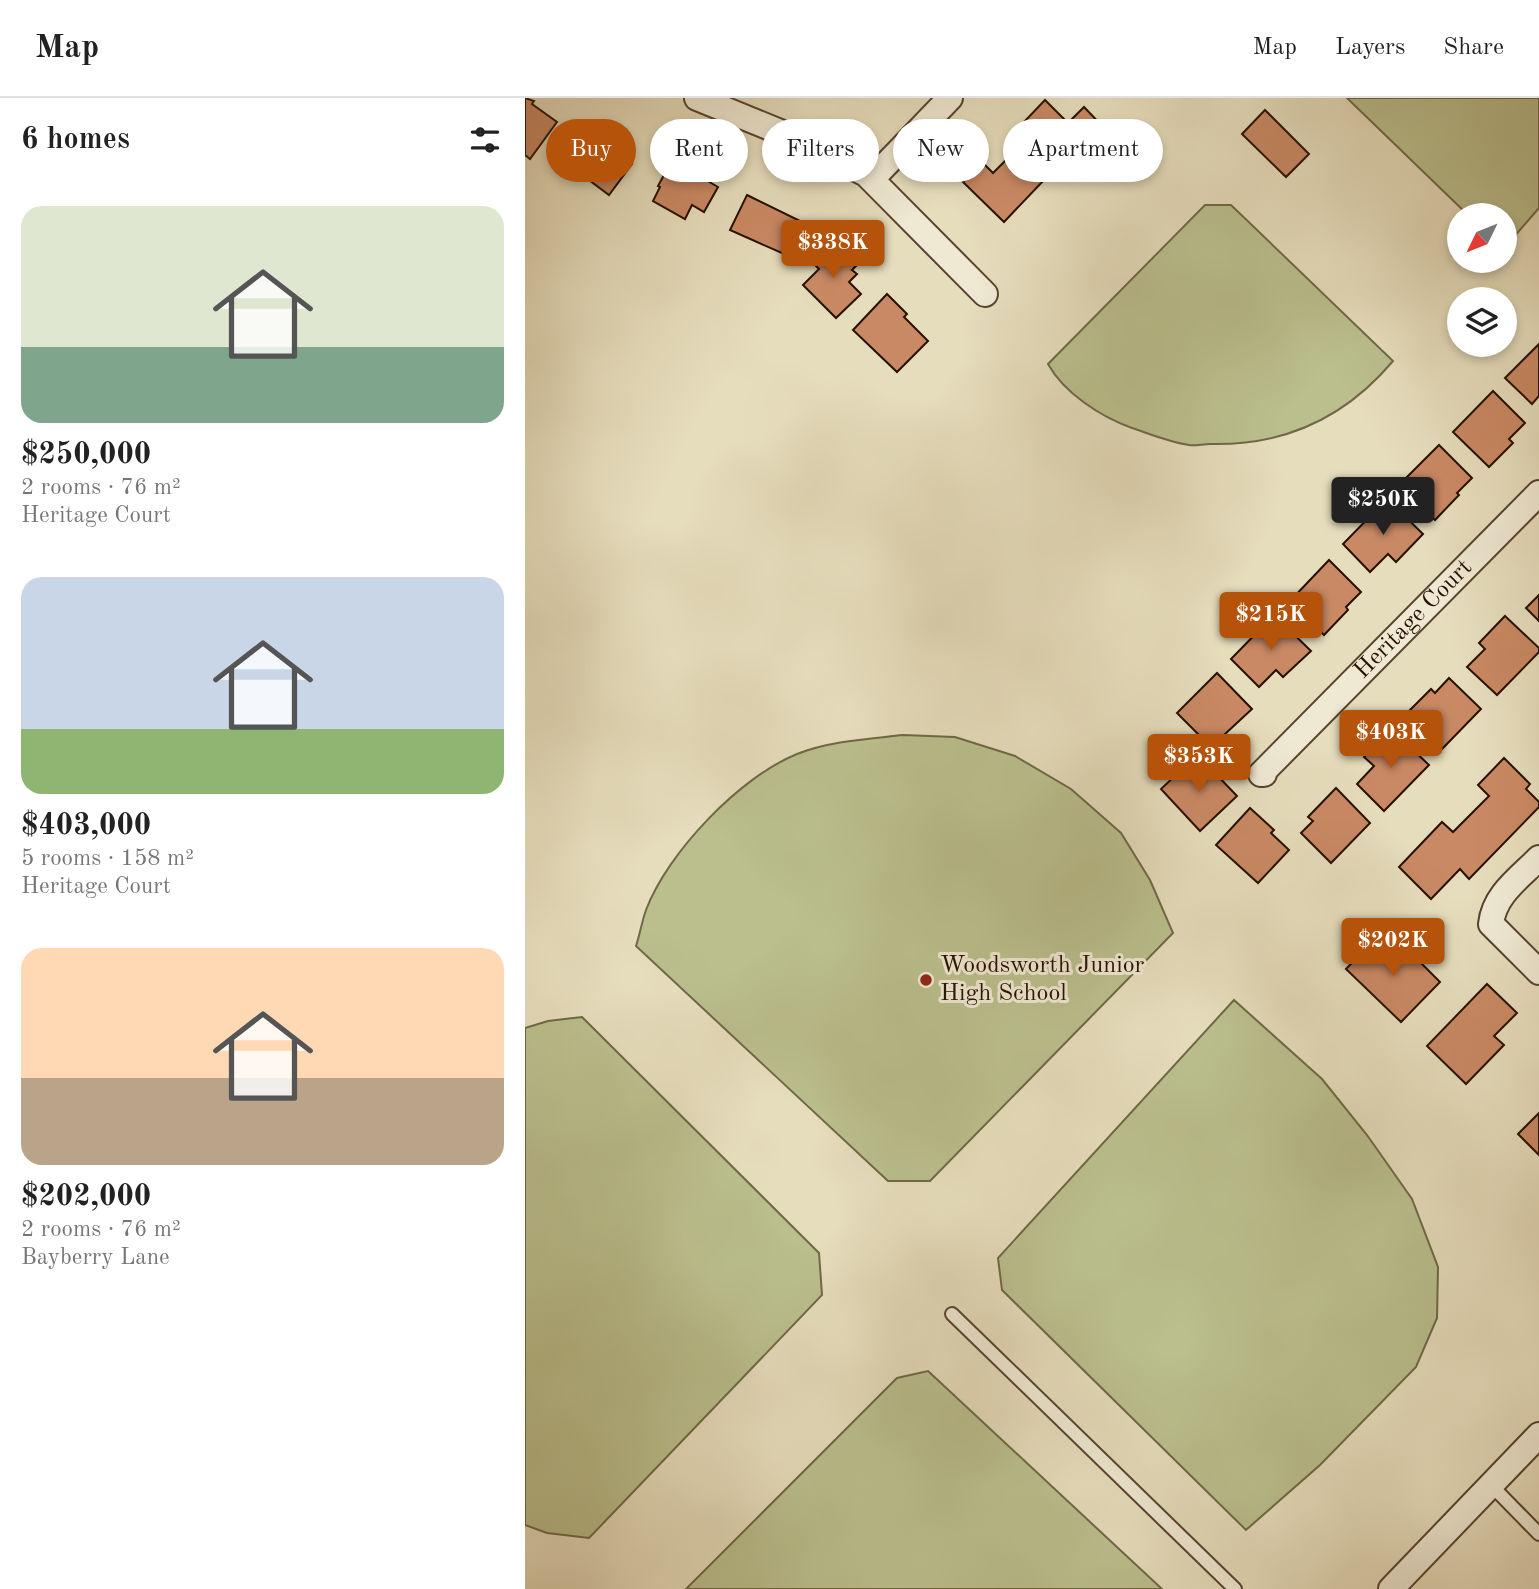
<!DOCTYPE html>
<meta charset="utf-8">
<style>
:root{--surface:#fff;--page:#f2f2f2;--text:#222;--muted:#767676;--line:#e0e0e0;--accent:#b45309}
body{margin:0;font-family:"Old Standard TT",serif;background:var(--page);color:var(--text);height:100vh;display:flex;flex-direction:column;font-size:26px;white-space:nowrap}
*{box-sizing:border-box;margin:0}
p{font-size:23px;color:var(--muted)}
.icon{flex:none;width:38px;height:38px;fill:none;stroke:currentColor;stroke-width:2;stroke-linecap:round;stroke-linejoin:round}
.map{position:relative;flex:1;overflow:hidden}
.panel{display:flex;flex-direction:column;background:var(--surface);width:525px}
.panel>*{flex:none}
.banner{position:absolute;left:21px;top:21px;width:665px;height:63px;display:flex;gap:14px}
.needle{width:46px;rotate:227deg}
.controls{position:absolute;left:922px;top:105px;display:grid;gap:14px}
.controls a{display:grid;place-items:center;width:70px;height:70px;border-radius:50%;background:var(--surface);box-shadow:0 4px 10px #0003;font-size:35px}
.price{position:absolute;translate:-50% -60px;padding:0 16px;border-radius:7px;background:var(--accent);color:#fff;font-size:23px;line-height:46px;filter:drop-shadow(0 2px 4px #0008)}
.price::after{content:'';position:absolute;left:50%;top:42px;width:21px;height:16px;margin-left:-10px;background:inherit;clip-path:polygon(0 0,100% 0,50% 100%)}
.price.selected{background:#222;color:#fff}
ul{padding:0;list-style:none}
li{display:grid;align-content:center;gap:14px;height:371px;padding:0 21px}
li span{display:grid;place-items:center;height:217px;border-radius:21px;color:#555}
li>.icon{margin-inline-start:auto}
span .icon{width:126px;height:126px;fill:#fffc;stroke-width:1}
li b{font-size:30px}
h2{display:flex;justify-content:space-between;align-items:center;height:84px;padding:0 21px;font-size:30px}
.chip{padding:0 24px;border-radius:32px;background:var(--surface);box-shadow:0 4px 10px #0003;font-size:24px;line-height:63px}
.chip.selected{background:var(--accent);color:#fff}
header{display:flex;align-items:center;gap:42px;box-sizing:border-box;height:98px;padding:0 35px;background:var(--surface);border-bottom:2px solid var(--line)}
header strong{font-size:33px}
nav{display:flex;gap:38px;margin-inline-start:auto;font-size:24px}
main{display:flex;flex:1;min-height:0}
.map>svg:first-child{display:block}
</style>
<header>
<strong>Map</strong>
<nav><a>Map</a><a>Layers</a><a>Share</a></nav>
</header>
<main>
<section class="panel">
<h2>6 homes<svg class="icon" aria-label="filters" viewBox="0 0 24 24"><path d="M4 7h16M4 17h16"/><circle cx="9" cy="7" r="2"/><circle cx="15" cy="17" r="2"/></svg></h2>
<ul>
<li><span style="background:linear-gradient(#dfe7d0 65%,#7fa58c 0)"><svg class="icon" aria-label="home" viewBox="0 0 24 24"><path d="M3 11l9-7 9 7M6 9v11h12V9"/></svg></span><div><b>$250,000</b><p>2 rooms · 76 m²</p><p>Heritage Court</p></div></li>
<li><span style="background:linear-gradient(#c9d6e8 70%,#8fb573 0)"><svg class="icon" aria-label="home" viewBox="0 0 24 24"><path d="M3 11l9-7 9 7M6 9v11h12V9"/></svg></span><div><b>$403,000</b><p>5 rooms · 158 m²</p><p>Heritage Court</p></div></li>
<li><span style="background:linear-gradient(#ffd9b3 60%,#b9a48a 0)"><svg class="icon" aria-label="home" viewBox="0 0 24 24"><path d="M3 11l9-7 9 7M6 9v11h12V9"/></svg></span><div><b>$202,000</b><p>2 rooms · 76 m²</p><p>Bayberry Lane</p></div></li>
</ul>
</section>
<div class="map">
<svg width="1014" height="1491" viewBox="0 0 1014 1491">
<rect width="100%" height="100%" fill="#e6ddbc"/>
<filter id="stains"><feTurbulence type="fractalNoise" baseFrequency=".00286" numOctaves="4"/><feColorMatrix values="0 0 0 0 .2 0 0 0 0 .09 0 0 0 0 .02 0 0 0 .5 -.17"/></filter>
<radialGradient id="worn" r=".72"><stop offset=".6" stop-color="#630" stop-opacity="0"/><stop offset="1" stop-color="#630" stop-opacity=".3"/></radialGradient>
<!-- green -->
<g fill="#babf8d" stroke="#706847" stroke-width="2">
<path d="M822,0H1014V110L980,149V117H943Z"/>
<path d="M680,107H706L868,263C820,320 760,348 685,346C678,346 670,348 664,347C644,344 625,336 607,330C576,319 539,295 523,266Z"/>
<path d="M378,637L430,639L490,658L546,691L596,735L625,782L648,835L405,1083H363L111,848C115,836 117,823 121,812C143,754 215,679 272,656C305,643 343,641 378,637Z"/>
<path d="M709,902L797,981L842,1037L887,1101L913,1169L912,1220L891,1269L795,1367L721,1432L477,1192L473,1160Z"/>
<path d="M57,919L294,1155L297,1197L64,1440L22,1435L0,1427V930L23,923Z"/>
<path d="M403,1273L637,1491H161L372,1280Z"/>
</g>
<!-- building -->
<g fill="#c98964" stroke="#271001" stroke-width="2">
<path d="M0,0L9,3L7,6L32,24L5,61L0,57Z"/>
<path d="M520,2L543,25L559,9L581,32L563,50L560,47L542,66L499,24Z"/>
<path d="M740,12L784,56L761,79L717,36Z"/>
<path d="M63,24L85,41L83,44L88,47L85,50L107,66L84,97L36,61Z"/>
<path d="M495,56L520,81L479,124L438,84L457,64L468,75L482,61L486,65Z"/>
<path d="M147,62L193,89L179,114L167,107L160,121L128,103L135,89L133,88Z"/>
<path d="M222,97L275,123L259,156L205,132Z"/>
<path d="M306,143L331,168L327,172L332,176L324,184L336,196L311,220L278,187L294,171L286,163Z"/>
<path d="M362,196L382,216L379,219L403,243L372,274L328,232Z"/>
<path d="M1014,246V298L1007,306L980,280Z"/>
<path d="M968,293L1000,325L984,341L988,345L964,369L928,334Z"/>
<path d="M914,347L947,380L932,395L934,397L910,422L874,387Z"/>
<path d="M862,401L898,436L871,464L863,456L845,474L818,446Z"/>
<path d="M804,462L836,494L821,509L823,512L799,537L765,503Z"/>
<path d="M1014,497V523L1001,510Z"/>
<path d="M749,517L786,553L758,579L751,572L734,589L706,561Z"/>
<path d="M980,518L1014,550V554L972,597L942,569L960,551L954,545Z"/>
<path d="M692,575L727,611L686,649L652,615Z"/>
<path d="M924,580L956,611L917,651L881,616L906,591L910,595Z"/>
<path d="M866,631L904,667L859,713L832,686L849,668L839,659Z"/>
<path d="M670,659L685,676L688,673L712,698L675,733L636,691Z"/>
<path d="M979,660L1005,686L1001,691L1014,704V709L944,781L935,771L906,801L874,769L917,724L928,734L964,698L953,687Z"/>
<path d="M811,690L845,725L806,765L776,735L788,723L783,719Z"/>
<path d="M725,710L749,732L746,735L764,752L733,785L691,747Z"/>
<path d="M851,840L866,854L876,845L915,884L876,924L821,871Z"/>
<path d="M962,886L992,915L969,938L979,947L941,986L902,948Z"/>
<path d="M1014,1015V1057L993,1036Z"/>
</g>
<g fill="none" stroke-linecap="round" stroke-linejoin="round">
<!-- lane casing -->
<g stroke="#574330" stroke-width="16">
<g id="lane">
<path d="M427,1216L710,1491"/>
<path d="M966,1387L1014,1436"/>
</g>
</g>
<!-- street casing -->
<g stroke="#574330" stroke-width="28">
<g id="street">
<path d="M172,0L270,40L341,76L460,196"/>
<path d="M347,81L425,0"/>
<path id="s1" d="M739,676H736L1014,395"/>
<path d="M1014,760C994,780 969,797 966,826L1014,874"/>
<path d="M866,1491L1014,1337"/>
</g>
</g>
<!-- lane -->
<use href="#lane" stroke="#efe9d3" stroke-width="12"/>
<!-- street -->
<use href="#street" stroke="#efe9d3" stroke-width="24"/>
</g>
<!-- markers -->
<circle fill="#8f2418" stroke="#efe9d3" stroke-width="2.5" cx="401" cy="882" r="7"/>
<g text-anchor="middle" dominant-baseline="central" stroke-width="6" stroke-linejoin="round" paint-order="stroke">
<!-- street labels -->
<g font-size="24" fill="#271001" stroke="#efe9d3">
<text stroke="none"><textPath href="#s1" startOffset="220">Heritage Court</textPath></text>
</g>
<!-- poi labels -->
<g font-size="24" fill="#271001" stroke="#efe9d3" text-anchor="start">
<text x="415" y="868">Woodsworth Junior<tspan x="415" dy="28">High School</tspan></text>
</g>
</g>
<rect width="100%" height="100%" filter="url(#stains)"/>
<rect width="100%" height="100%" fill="url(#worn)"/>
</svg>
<div class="controls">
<a><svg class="needle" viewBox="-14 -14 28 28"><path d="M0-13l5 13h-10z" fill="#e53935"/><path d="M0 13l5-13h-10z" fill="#767676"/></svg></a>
<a><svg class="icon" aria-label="layers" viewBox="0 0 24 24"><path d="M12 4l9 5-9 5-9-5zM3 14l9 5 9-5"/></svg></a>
</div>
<b class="price" style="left:308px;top:182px">$338K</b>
<b class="price selected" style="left:858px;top:439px">$250K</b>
<b class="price" style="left:746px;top:554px">$215K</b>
<b class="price" style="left:866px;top:672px">$403K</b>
<b class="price" style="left:674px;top:696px">$353K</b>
<b class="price" style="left:868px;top:880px">$202K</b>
<div class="banner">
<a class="chip selected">Buy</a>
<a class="chip">Rent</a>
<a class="chip">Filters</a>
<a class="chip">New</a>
<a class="chip">Apartment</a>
</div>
</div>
</main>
